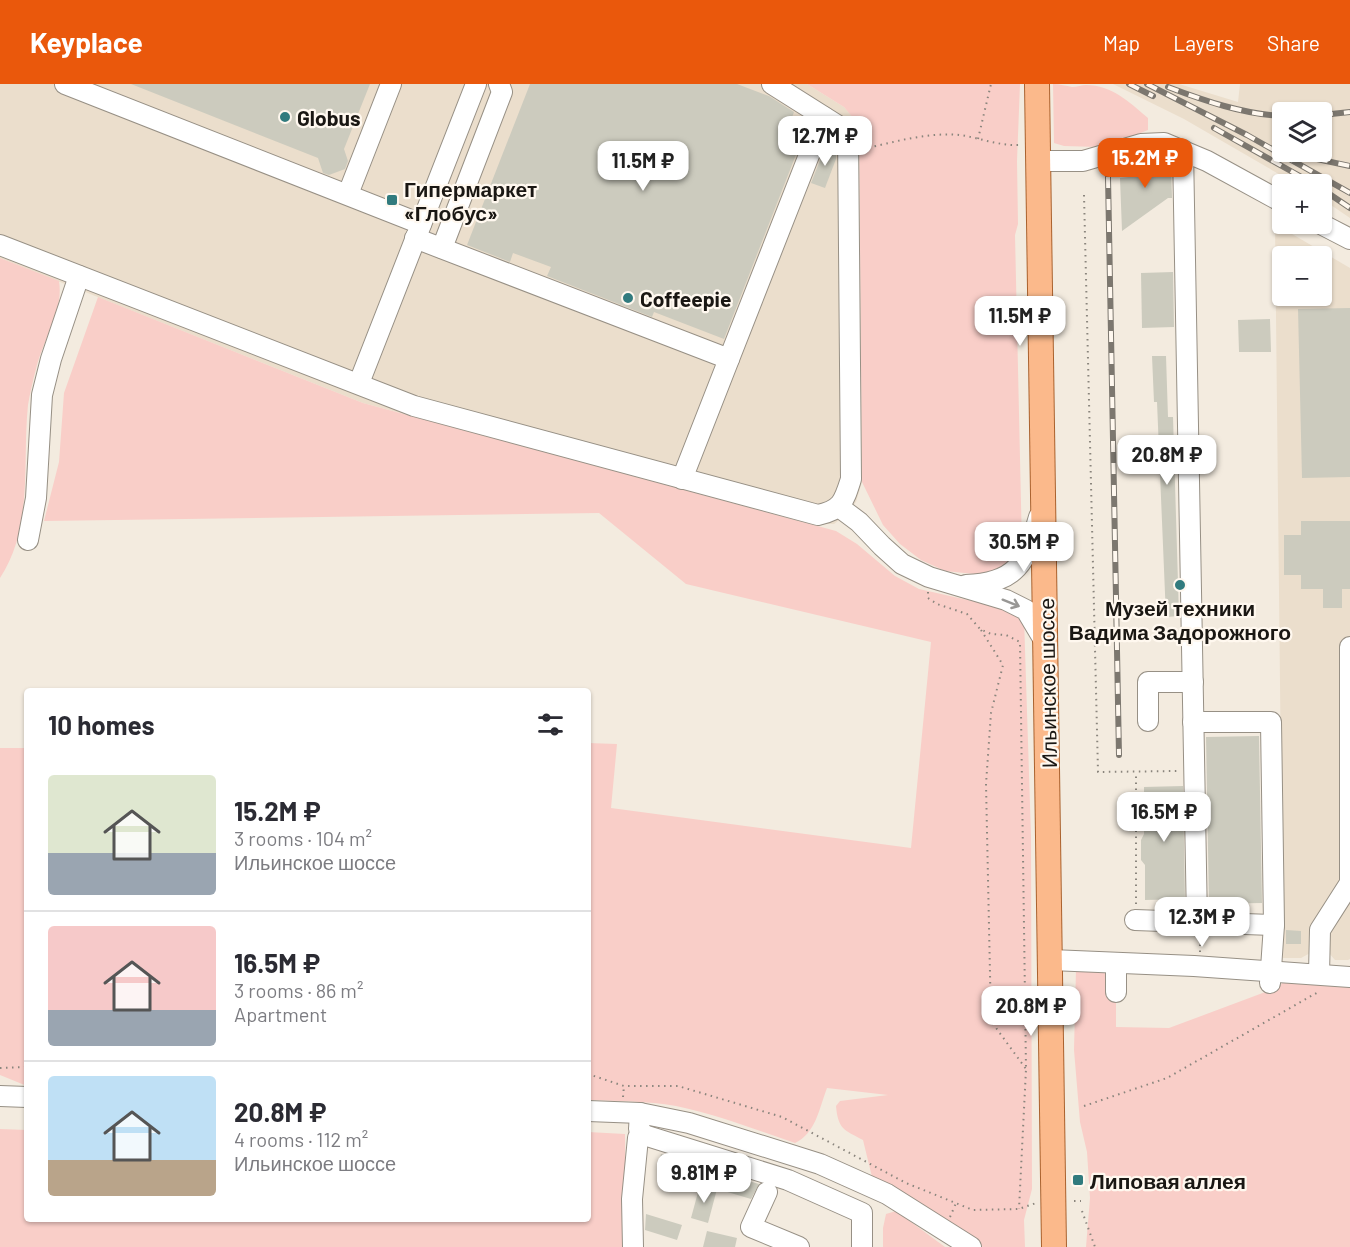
<!DOCTYPE html>
<meta charset="utf-8">
<style>
:root{--surface:#fff;--page:#f2f2f3;--text:#2b2b33;--muted:#7c7c81;--line:#e1e1e2;--accent:#ea580c}
body{margin:0;font-family:Barlow,sans-serif;background:var(--page);color:var(--text);height:100vh;display:flex;flex-direction:column;font-size:22px;white-space:nowrap}
*{box-sizing:border-box;margin:0}
p{font-size:20px;color:var(--muted)}
.icon{flex:none;width:33px;height:33px;fill:none;stroke:currentColor;stroke-width:2;stroke-linecap:round;stroke-linejoin:round}
.map{position:relative;flex:1;overflow:hidden}
.sheet{position:absolute;left:24px;top:604px;width:567px;height:534px;display:flex;flex-direction:column;background:var(--surface);border-radius:6px;box-shadow:0 2px 4px #0004}
.sheet>*{flex:none}
.tools{position:absolute;left:1272px;top:18px;display:grid;gap:12px}
.tools a{display:grid;place-items:center;width:60px;height:60px;border-radius:6px;background:var(--surface);box-shadow:0 2px 4px #0004;font-size:30px}
.price{position:absolute;translate:-50% -51px;padding:0 14px;border-radius:12px;background:#fff;color:#222;font-size:20px;line-height:39px;filter:drop-shadow(0 2px 3px #0008)}
.price::after{content:'';position:absolute;left:50%;top:36px;width:18px;height:14px;margin-left:-9px;background:inherit;clip-path:polygon(0 0,100% 0,50% 100%)}
.price.current{background:var(--accent);color:#fff}
ul{padding:0;list-style:none}
li{display:flex;align-items:center;gap:18px;height:150px;padding:0 24px}
li+li{border-top:2px solid var(--line)}
li span{display:grid;place-items:center;flex:none;width:168px;height:120px;border-radius:6px;color:#555}
li>.icon{margin-inline-start:auto}
span .icon{width:72px;height:72px;fill:#fffc;stroke-width:1}
li b{font-size:26px}
h2{display:flex;justify-content:space-between;align-items:center;height:72px;padding:0 24px;font-size:26px}
header{display:flex;align-items:center;gap:36px;box-sizing:border-box;height:84px;padding:0 30px;background:var(--accent);color:#fff}
header strong{font-size:28px}
nav{display:flex;gap:33px;margin-inline-start:auto;font-size:21px}
.map>svg:first-child{display:block}
</style>
<header>
<strong>Keyplace</strong>
<nav><a>Map</a><a>Layers</a><a>Share</a></nav>
</header>
<div class="map">
<svg width="1350" height="1163" viewBox="0 0 1350 1163">
<rect width="100%" height="100%" fill="#f3ebdf"/>
<!-- built -->
<g fill="#ebdecc" fill-rule="evenodd">
<path d="M0,0H807L844,23L859,40L862,398L856,418L847,430L834,440H817L363,319L0,174Z"/>
<path d="M1113,0H1179L1238,18L1240,0H1350V134L1322,115V100H1296L1184,35ZM1322,28V68H1282V28Z"/>
<path d="M1275,140L1350,184V875L1348,876H1335L1329,869L1312,868L1301,874H1283ZM1282,172H1322V212H1282Z"/>
</g>
<!-- green -->
<g fill="#f9cec8">
<path d="M807,0H1020L1017,77L1018,140L1015,151L1022,463L1011,480L984,491L945,487L921,476L900,460L883,441L862,398L859,41L844,23Z"/>
<path d="M1053,0C1060,0 1066,2 1072,3C1077,3 1082,1 1086,1C1112,1 1129,18 1148,34V46L1133,52L1116,55L1098,63L1064,62L1054,59Z"/>
<path d="M0,174L59,197C64,228 43,255 36,285C33,296 30,309 28,321C22,379 34,442 0,494Z"/>
<path d="M98,213L363,319L836,447L857,460L895,492L919,505L1003,524L1024,534L1031,752L1032,1105L1024,1136L1025,1163H983L933,1131L873,1097L863,1056C844,1046 838,1045 836,1022L840,1017L888,1011L827,1004C819,1025 816,1049 795,1059C756,1046 716,1030 676,1022C647,1017 617,1017 588,1016V659L617,660L611,724L911,764L931,558L686,500L599,429L44,437L59,378L64,309Z"/>
<path d="M0,664H27V1002L0,991Z"/>
<path d="M1076,886L1116,890V943L1169,944L1279,903L1286,894L1350,898V1163H1086L1090,1114L1087,1068L1080,1038L1074,966Z"/>
<path d="M0,1045L27,1046V1136H588V1048L625,1050L626,1163H0Z"/>
<path d="M896,1127L945,1163H883V1144L886,1130Z"/>
</g>
<!-- building -->
<g fill="#cccbbe">
<path d="M131,0H370L344,65L348,77L345,85L329,91L323,89L318,74Z"/>
<path d="M530,0H737L769,12L794,28L790,39L806,45L724,255L654,228L652,233L547,192L551,183L513,169L510,178L467,161Z"/>
<path d="M826,61L836,65V75L825,104L811,99Z"/>
<path d="M1149,74H1167V80H1171L1172,114H1168L1122,147L1120,94L1129,93V81Z"/>
<path d="M1173,188L1174,243L1142,244L1141,189Z"/>
<path d="M1350,224V393L1302,394L1298,225Z"/>
<path d="M1270,235L1271,268H1239L1238,236Z"/>
<path d="M1152,272H1166L1168,333H1173L1179,532L1166,533L1157,318H1154Z"/>
<path d="M1301,437H1350V505H1342V524H1323V505H1301V491H1284V451H1301Z"/>
<path d="M1259,652L1262,819L1209,820L1206,653Z"/>
<path d="M1183,702L1185,815L1145,816V781L1141,776V756L1144,750V703Z"/>
<path d="M1286,846L1301,847V860H1286Z"/>
<path d="M661,1070L696,1080L691,1097L657,1087Z"/>
<path d="M728,1091L759,1100L751,1115L724,1107Z"/>
<path d="M700,1101L717,1105L708,1139L691,1134Z"/>
<path d="M646,1130L682,1141L677,1156L645,1146Z"/>
<path d="M707,1147L737,1154L735,1163H703Z"/>
</g>
<g fill="none" stroke-linecap="round" stroke-linejoin="round">
<!-- minor casing -->
<g stroke="#979085" stroke-width="22">
<g id="minor">
<path d="M65,0L421,140"/>
<path d="M1183,66L1197,838"/>
<path d="M1038,77H1083L1141,60L1164,59L1207,77L1282,118"/>
<path d="M348,110L391,0"/>
<path d="M1321,140L1350,155"/>
<path d="M415,154L729,275L682,395"/>
<path d="M0,161L414,322L818,431C842,426 844,417 851,395L848,48L772,0"/>
<path d="M442,164L502,8L499,0"/>
<path d="M729,275L824,33"/>
<path d="M359,299L476,0"/>
<path d="M839,423L859,438L882,462L902,480L929,493L1006,516L1026,526L1045,558"/>
<path d="M28,456L36,414L42,311L51,275L79,192"/>
<path d="M966,501C1017,499 1026,479 1039,433"/>
<path d="M1148,637V598H1193"/>
<path d="M1193,638H1271L1274,841L1270,899"/>
<path d="M1135,836L1274,841"/>
<path d="M1051,876L1194,882L1350,893"/>
<path d="M1319,890L1320,846L1350,799V563"/>
<path d="M1116,908V879"/>
<path d="M0,1012L27,1013"/>
<path d="M588,1027L640,1029L689,1039L820,1080L887,1110L971,1163"/>
<path d="M640,1029L639,1045L644,1051L788,1096L862,1129V1163"/>
<path d="M767,1108L751,1143L799,1163"/>
<path d="M633,1163L632,1115L638,1054L641,1049"/>
</g>
</g>
<!-- major casing -->
<g stroke="#aa622e" stroke-width="26">
<path id="major" d="M1037,0L1054,1163"/>
</g>
<!-- path -->
<g stroke="#8a857d" stroke-width="2" stroke-dasharray="1.5 4.5" stroke-linecap="butt">
<path d="M978,55L991,0"/>
<path d="M863,65C894,58 928,48 960,51C980,54 999,62 1020,61"/>
<path d="M1084,111L1098,688L1177,687"/>
<path d="M928,508V514L937,520L967,530L980,545L991,550L1006,551L1020,558L1026,985L1019,1125"/>
<path d="M981,546L1003,581L991,629L986,700L991,937L1026,985"/>
<path d="M1136,820V688"/>
<path d="M1200,868V855"/>
<path d="M0,984L27,983"/>
<path d="M588,990L624,1002H678L782,1033L906,1099L973,1126L1019,1125L1036,1119"/>
<path d="M623,1013L624,1002"/>
<path d="M1084,1022L1167,994L1320,907"/>
<path d="M1074,1117H1081"/>
<path d="M1082,1127L1095,1163"/>
<path d="M950,1133L956,1119"/>
</g>
<!-- minor -->
<use href="#minor" stroke="#fff" stroke-width="20"/>
<!-- major -->
<use href="#major" stroke="#fbb98b" stroke-width="24"/>
<!-- rail casing -->
<g stroke="#7c776f" stroke-width="6">
<g id="rail">
<path d="M1129,0L1153,12"/>
<path d="M1147,0L1247,51L1350,109"/>
<path d="M1168,3C1205,17 1243,30 1282,32"/>
<path d="M1322,31L1350,28"/>
<path d="M1214,44L1314,100"/>
<path d="M1296,68L1317,75L1350,82"/>
<path d="M1108,93L1119,671"/>
<path d="M1322,105L1350,124"/>
</g>
</g>
<!-- rail -->
<use href="#rail" stroke="#fff8ef" stroke-width="4" stroke-dasharray="11" stroke-linecap="butt"/>
</g>
<!-- one-way arrows -->
<defs><path id="oneway-shaft" d="M-6 0H5M1.5-3L5.5 0L1.5 3" fill="none" stroke-width="1.6" stroke-linecap="round" stroke-linejoin="round" transform="scale(1.5)"/></defs>
<use stroke="#989795" href="#oneway-shaft" transform="translate(1011 519) rotate(22)"/>
<!-- markers -->
<g fill="#317b7e" stroke="#fff8ef" stroke-width="2">
<circle cx="285" cy="33" r="6"/>
<rect x="386" y="110" width="12" height="12" rx="3"/>
<circle cx="628" cy="214" r="6"/>
<circle cx="1180" cy="501" r="6"/>
<rect x="1072" y="1090" width="12" height="12" rx="3"/>
</g>
<g text-anchor="middle" dominant-baseline="central" stroke-width="4.5" stroke-linejoin="round" paint-order="stroke">
<!-- poi labels -->
<g font-size="21" font-weight="bold" fill="#1a1713" stroke="#fff8ef" text-anchor="start">
<text x="297" y="33">Globus</text>
<text x="404" y="104">Гипермаркет<tspan x="404" dy="24">«Глобус»</tspan></text>
<text x="640" y="214">Coffeepie</text>
<text x="1180" y="523" text-anchor="middle">Музей техники<tspan x="1180" dy="24">Вадима Задорожного</tspan></text>
<text x="1090" y="1096">Липовая аллея</text>
</g>
<!-- street labels -->
<g font-size="21" fill="#1a1713" stroke="#fff8ef">
<text transform="translate(1047 599) rotate(-91)">Ильинское шоссе</text>
</g>
</g>
</svg>
<div class="tools">
<a><svg class="icon" aria-label="layers" viewBox="0 0 24 24"><path d="M12 4l9 5-9 5-9-5zM3 14l9 5 9-5"/></svg></a>
<a>+</a>
<a>−</a>
</div>
<b class="price" style="left:825px;top:83px">12.7M ₽</b>
<b class="price current" style="left:1145px;top:105px">15.2M ₽</b>
<b class="price" style="left:643px;top:108px">11.5M ₽</b>
<b class="price" style="left:1020px;top:263px">11.5M ₽</b>
<b class="price" style="left:1167px;top:402px">20.8M ₽</b>
<b class="price" style="left:1024px;top:489px">30.5M ₽</b>
<b class="price" style="left:1164px;top:759px">16.5M ₽</b>
<b class="price" style="left:1202px;top:864px">12.3M ₽</b>
<b class="price" style="left:1031px;top:953px">20.8M ₽</b>
<b class="price" style="left:704px;top:1120px">9.81M ₽</b>
<section class="sheet">
<h2>10 homes<svg class="icon" aria-label="filters" viewBox="0 0 24 24"><path d="M4 7h16M4 17h16"/><circle cx="9" cy="7" r="2"/><circle cx="15" cy="17" r="2"/></svg></h2>
<ul>
<li><span style="background:linear-gradient(#dfe7d0 65%,#9aa5b1 0)"><svg class="icon" aria-label="home" viewBox="0 0 24 24"><path d="M3 11l9-7 9 7M6 9v11h12V9"/></svg></span><div><b>15.2M ₽</b><p>3 rooms · 104 m²</p><p>Ильинское шоссе</p></div></li>
<li><span style="background:linear-gradient(#f6c9c9 70%,#9aa5b1 0)"><svg class="icon" aria-label="home" viewBox="0 0 24 24"><path d="M3 11l9-7 9 7M6 9v11h12V9"/></svg></span><div><b>16.5M ₽</b><p>3 rooms · 86 m²</p><p>Apartment</p></div></li>
<li><span style="background:linear-gradient(#bfe0f5 70%,#b9a48a 0)"><svg class="icon" aria-label="home" viewBox="0 0 24 24"><path d="M3 11l9-7 9 7M6 9v11h12V9"/></svg></span><div><b>20.8M ₽</b><p>4 rooms · 112 m²</p><p>Ильинское шоссе</p></div></li>
</ul>
</section>
</div>
